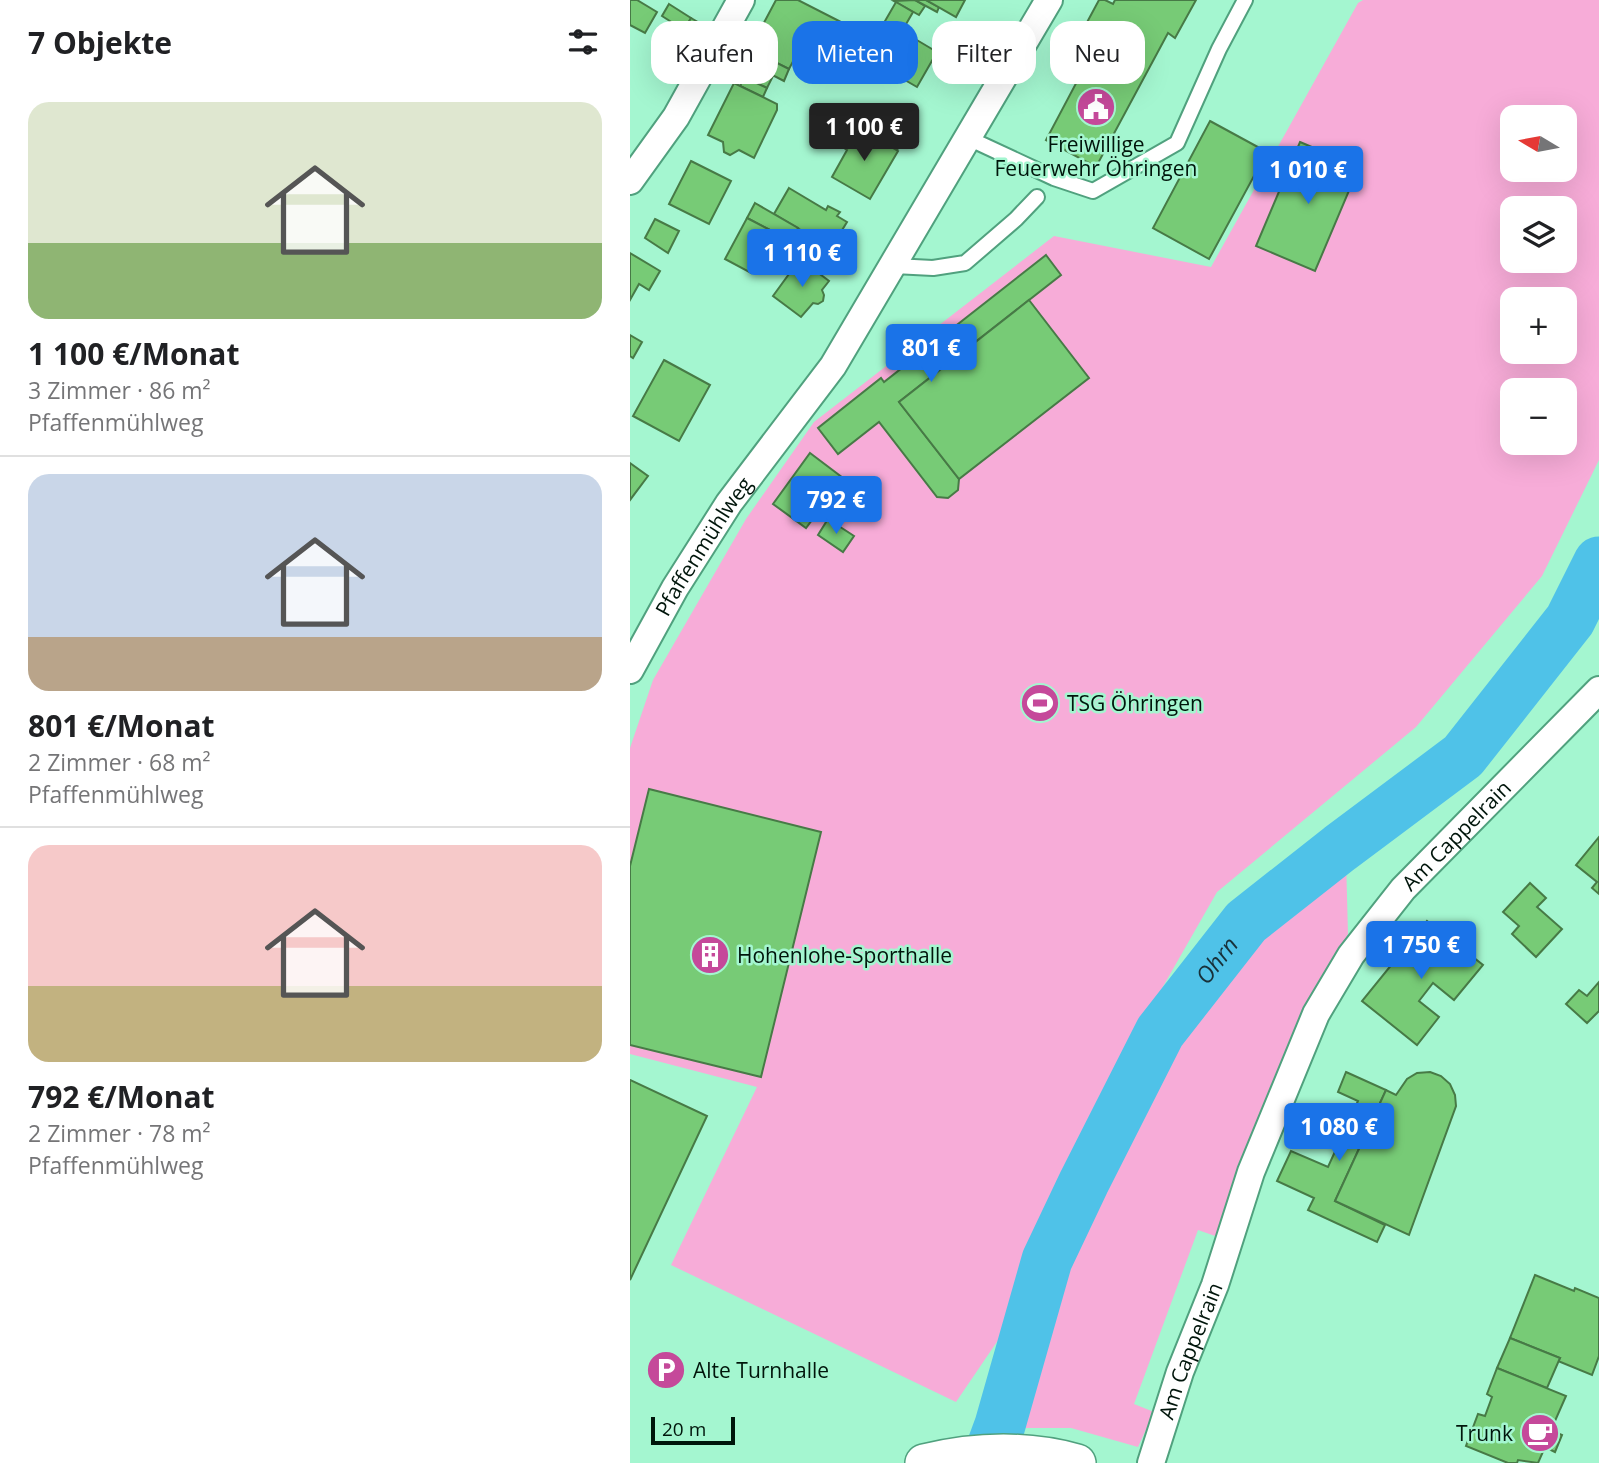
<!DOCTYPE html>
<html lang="de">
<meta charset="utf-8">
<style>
:root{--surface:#fff;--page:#f2f2f2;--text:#202124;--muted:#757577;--line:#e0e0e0;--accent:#1a73e8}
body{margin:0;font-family:"Open Sans",sans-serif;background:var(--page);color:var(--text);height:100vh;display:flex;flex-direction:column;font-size:26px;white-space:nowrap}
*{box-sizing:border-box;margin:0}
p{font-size:23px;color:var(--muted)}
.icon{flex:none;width:38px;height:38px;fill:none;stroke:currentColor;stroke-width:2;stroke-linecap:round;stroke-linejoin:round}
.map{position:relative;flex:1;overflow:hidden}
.sheet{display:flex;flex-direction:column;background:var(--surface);width:630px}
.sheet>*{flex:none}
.hud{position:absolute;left:21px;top:21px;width:665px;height:63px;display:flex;gap:14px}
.needle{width:46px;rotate:280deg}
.buttons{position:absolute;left:870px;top:105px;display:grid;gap:14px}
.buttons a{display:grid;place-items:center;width:77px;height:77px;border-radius:14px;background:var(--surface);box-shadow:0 7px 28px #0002;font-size:35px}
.scale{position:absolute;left:21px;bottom:18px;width:84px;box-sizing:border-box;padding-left:7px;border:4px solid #00150b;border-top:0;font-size:19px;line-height:24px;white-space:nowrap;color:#00150b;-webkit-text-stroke:5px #a4f6d0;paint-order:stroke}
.price{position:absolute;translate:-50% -60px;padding:0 16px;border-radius:7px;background:var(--accent);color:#fff;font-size:23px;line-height:46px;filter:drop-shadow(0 2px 4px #0008)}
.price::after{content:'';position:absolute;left:50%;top:42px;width:21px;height:16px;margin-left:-10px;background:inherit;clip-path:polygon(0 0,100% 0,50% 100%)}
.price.current{background:#222;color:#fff}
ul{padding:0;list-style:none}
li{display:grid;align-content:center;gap:14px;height:371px;padding:0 28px}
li+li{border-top:2px solid var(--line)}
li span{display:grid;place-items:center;height:217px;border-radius:21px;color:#555}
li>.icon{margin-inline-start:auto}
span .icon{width:126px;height:126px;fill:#fffc;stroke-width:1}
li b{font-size:30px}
h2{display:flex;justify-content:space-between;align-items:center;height:84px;padding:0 28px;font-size:30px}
.chip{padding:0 24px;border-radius:21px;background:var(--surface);box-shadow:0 7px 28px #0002;font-size:24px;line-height:63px}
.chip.current{background:var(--accent);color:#fff}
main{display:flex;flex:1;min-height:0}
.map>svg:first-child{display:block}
</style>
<main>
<section class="sheet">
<h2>7 Objekte<svg class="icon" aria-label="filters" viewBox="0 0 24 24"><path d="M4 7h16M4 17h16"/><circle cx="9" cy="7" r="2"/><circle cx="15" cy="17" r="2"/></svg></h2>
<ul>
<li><span style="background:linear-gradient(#dfe7d0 65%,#8fb573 0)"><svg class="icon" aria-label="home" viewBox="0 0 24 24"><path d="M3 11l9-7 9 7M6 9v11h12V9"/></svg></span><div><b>1 100 €/Monat</b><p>3 Zimmer · 86 m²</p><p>Pfaffenmühlweg</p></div></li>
<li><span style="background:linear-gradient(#c9d6e8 75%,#b9a48a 0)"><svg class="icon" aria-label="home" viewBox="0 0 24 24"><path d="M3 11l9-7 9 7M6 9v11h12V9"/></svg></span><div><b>801 €/Monat</b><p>2 Zimmer · 68 m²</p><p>Pfaffenmühlweg</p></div></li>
<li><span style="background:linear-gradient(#f6c9c9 65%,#c2b280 0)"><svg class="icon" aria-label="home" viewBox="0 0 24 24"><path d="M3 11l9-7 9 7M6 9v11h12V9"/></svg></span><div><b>792 €/Monat</b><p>2 Zimmer · 78 m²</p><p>Pfaffenmühlweg</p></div></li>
</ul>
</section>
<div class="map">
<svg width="969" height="1463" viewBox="0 0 969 1463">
<rect width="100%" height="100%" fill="#a4f6d0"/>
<!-- green -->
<g fill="#f7acd8" fill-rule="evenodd">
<path d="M733,0H969V460L912,576L786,727L587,892L511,1025L442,1176L377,1327L326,1402L41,1265L127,1087L0,1054V748L23,680L116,519L184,422L424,236L581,267L728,3ZM882,117H934V170H882ZM882,208H934V261H882ZM882,299H934V352H882ZM882,390H934V443H882Z"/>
<path d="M716,859L718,934L675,1010L588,1237L568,1230L504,1404L524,1412L508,1447L441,1428H374L464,1180L537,1037L628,926Z"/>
</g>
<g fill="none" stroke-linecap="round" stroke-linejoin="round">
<!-- river -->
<path stroke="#4fc2e8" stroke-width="51" id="s1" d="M356,1463L370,1425L417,1260L454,1182L530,1032L616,922L710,848L833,756L940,620L969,562"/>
</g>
<!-- building -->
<g fill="#77cb76" stroke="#477a46" stroke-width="2">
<path d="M0,0H7L27,12L15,33L0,25Z"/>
<path d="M146,0H168L211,22L201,43L184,34L173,55L168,52L159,69L131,55L139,37L129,32Z"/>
<path d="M285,0L295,6L289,15L264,1Z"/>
<path d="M285,0H296L309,7L307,12Z"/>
<path d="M296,0H335L326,17Z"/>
<path d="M469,0H475L483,4L485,0H566L545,38L538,33L466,167L416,140L451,74L434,65Z"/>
<path d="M266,2L283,12L264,45L247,35Z"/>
<path d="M39,4L61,18L54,30L32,16Z"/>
<path d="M61,18L80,29L70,46L51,35Z"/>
<path d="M275,33L307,52L287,87L256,69Z"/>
<path d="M131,55L159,69L154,81L125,66Z"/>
<path d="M121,64L143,76L137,88L114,77Z"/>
<path d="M114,77L137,88L133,97L110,86Z"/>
<path d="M104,83L147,104V110L124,158L109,150L100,155L94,152L93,142L78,135Z"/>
<path d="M246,119L276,136L267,150L238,134Z"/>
<path d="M580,121L637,152L579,259L523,228Z"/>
<path d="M227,127L268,151L240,199L202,177L217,150L214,148Z"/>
<path d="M670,142L729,167L685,271L626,246Z"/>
<path d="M61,161L101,181L79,224L39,204Z"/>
<path d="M159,188L196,210L198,206L210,212L207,216L217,222L201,248L144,214Z"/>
<path d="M125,203L168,228L161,241L117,218Z"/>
<path d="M117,218L142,231L121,273L95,259Z"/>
<path d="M25,219L49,231L38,253L15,238Z"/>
<path d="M0,253L30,271L19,290L9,284L0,300Z"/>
<path d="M416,255L431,275L269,402L329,479L328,490L318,498L307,497L249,422L208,454L188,428L251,378L254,382Z"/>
<path d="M170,259L199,281L192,290L194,295L193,301L188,304L183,303L171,317L143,296Z"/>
<path d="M399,300L459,378L329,479L269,402Z"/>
<path d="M0,335L12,342L3,358L0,356Z"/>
<path d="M34,360L80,385L49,441L3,416Z"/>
<path d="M180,453L213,478L176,528L143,504Z"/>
<path d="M0,463L18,476L0,500Z"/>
<path d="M198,519L224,536L213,552L188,535Z"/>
<path d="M19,789L191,832L131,1077L0,1045V866Z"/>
<path d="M969,837V894L962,888L967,882L946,865Z"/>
<path d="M900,883L916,898L907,907L932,929L906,957L882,934L889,926L873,912Z"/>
<path d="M797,921L853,965L824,1000L803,983L789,1001L809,1017L787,1045L732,1001Z"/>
<path d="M969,982V1011L957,1023L936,1004L949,990L957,996Z"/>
<path d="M716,1072L756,1090L705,1201L755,1225L747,1242L678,1210L684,1198L647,1181L661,1151L698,1167L728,1101L708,1092Z"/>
<path d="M800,1072L811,1076L820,1084L825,1095L826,1106L779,1235L705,1201L756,1090L766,1095L777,1079L787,1073Z"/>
<path d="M0,1080L77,1116L0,1280Z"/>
<path d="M905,1275L944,1291L945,1288L969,1298V1356L962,1375L928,1361L930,1358L880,1338Z"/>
<path d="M880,1338L930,1358L917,1388L867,1368Z"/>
<path d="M867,1368L936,1396L921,1430L932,1435L925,1452L915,1447L908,1463L888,1460L887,1463H878L836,1446L848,1414L855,1416L862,1397L857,1394Z"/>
</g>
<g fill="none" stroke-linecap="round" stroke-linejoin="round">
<!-- lane casing -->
<g stroke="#50a17e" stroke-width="18">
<g id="lane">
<path d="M338,138L424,178L463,191L547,143L589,49L615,0"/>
<path d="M264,266L303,268L335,263L386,219L407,197"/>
</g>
</g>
<!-- street casing -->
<g stroke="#50a17e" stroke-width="30">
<g id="street">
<path d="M0,181L46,117L111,0"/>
<path id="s2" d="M0,670L45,588L99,503L203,366L419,0"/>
<path id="s3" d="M521,1463L550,1372L585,1285L621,1172L686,1014L721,955L773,889L969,690"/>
</g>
</g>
<!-- secondary casing -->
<g stroke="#50a17e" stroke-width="40">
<path id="secondary" d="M294,1463C344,1451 397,1449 447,1463"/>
</g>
<!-- lane -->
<use href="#lane" stroke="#fff" stroke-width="14"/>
<!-- street -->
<use href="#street" stroke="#fff" stroke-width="26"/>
<!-- secondary -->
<use href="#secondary" stroke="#fff" stroke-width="37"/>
</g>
<!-- icons -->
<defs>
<g id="civic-disc" transform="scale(2.0125)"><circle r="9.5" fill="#c5499a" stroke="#a4f6d0"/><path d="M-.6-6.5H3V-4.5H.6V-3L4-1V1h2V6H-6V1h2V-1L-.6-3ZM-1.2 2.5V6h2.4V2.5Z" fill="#fff"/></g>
<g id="stadium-disc" transform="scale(2.0125)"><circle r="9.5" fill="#c5499a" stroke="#a4f6d0"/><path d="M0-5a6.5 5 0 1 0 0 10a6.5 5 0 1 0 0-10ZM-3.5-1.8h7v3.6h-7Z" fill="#fff"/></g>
<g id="building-disc" transform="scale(2.0125)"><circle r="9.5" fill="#c5499a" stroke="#a4f6d0"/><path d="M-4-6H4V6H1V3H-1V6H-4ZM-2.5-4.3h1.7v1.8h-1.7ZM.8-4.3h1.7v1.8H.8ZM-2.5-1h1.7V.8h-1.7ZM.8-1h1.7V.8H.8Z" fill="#fff"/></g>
<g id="parking-disc" transform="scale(2.0125)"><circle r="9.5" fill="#c5499a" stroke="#a4f6d0"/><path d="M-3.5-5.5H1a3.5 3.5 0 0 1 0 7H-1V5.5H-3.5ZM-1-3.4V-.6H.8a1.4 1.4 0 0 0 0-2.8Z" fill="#fff"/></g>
<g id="cafe-disc" transform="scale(2.0125)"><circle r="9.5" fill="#c5499a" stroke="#a4f6d0"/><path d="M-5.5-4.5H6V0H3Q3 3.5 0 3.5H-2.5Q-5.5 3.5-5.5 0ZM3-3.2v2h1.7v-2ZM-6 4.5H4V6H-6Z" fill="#fff"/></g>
</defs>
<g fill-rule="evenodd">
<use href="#civic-disc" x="466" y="107"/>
<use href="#stadium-disc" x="410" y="703"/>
<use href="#building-disc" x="80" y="955"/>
<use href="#parking-disc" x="36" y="1370"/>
<use href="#cafe-disc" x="910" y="1433"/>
</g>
<g text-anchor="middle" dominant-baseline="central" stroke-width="5" stroke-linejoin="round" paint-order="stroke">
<!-- poi labels -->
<g font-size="21" fill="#00150b" stroke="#a4f6d0" text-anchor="start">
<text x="466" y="144" text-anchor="middle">Freiwillige<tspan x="466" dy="24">Feuerwehr Öhringen</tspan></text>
<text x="437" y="703">TSG Öhringen</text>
<text x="107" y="955">Hohenlohe-Sporthalle</text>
<text x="63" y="1370">Alte Turnhalle</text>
<text x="883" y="1433" text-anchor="end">Trunk</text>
</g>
<!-- street labels -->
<g font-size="21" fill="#00150b" stroke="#a4f6d0">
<text stroke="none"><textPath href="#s2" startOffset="144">Pfaffenmühlweg</textPath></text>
<text stroke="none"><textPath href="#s3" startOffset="707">Am Cappelrain</textPath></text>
<text stroke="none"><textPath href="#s3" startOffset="119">Am Cappelrain</textPath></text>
</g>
<!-- water labels -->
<g font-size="23" font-style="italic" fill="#18313a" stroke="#a4f6d0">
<text stroke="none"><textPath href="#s1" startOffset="558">Ohrn</textPath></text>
</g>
</g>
</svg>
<div class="buttons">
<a><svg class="needle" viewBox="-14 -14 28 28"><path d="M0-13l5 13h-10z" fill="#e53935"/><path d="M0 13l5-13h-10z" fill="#757577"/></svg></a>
<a><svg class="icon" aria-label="layers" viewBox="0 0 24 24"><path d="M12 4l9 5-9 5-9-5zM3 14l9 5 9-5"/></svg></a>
<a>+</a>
<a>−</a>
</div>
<div class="scale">20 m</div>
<b class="price current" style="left:234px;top:163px">1 100 €</b>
<b class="price" style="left:678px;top:206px">1 010 €</b>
<b class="price" style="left:172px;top:289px">1 110 €</b>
<b class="price" style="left:301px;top:384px">801 €</b>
<b class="price" style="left:206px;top:536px">792 €</b>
<b class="price" style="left:791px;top:981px">1 750 €</b>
<b class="price" style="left:709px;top:1163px">1 080 €</b>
<div class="hud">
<a class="chip">Kaufen</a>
<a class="chip current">Mieten</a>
<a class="chip">Filter</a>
<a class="chip">Neu</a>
</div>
</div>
</main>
